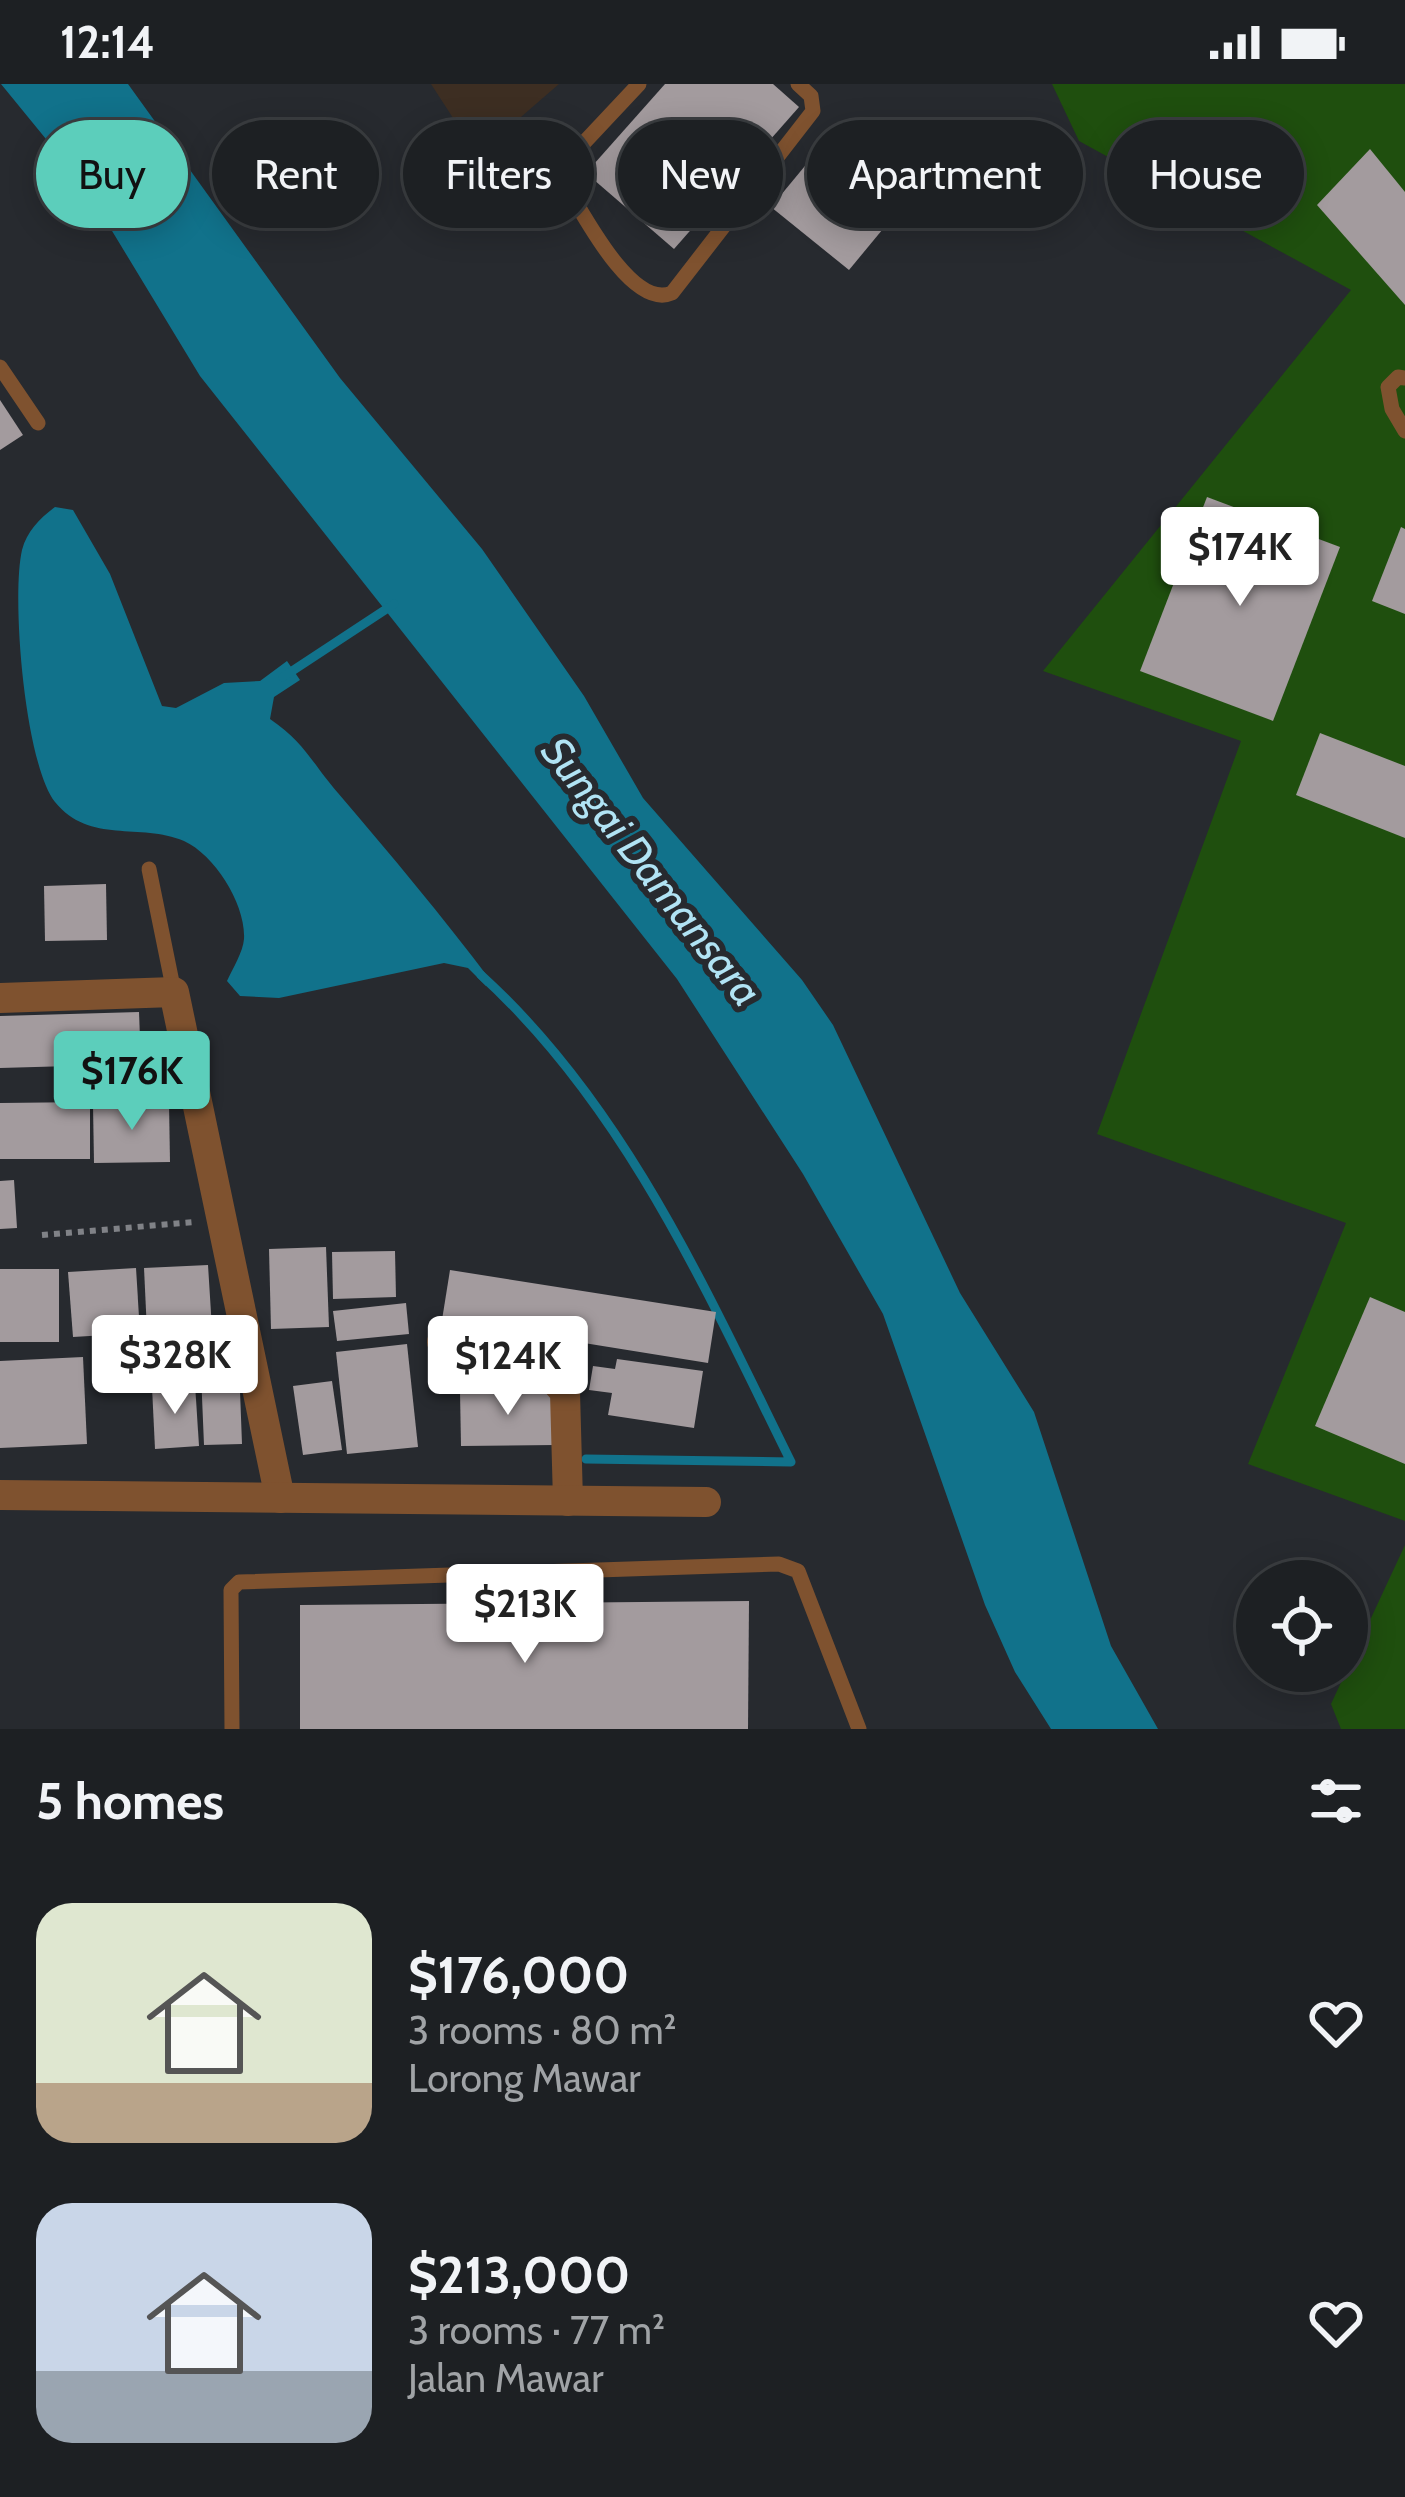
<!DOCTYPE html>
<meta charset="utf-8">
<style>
:root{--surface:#1d2023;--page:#2a2d30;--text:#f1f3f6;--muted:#a0a3a6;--line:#3b3e41;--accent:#5ccebb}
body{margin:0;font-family:Cabin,sans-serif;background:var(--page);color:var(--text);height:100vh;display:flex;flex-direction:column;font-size:45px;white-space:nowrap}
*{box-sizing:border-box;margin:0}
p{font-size:39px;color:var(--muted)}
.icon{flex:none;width:66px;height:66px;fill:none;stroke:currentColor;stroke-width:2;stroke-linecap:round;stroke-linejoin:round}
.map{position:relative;height:1645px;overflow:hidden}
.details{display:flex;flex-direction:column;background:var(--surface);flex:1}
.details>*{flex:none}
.banner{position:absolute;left:36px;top:36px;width:1335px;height:108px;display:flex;gap:24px}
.tools{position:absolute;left:1236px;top:1476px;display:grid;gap:24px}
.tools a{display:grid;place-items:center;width:132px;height:132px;border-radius:50%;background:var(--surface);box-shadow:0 6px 30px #0003,0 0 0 3px var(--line);font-size:60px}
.price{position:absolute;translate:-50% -102px;padding:0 27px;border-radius:12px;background:#fff;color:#222;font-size:39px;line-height:78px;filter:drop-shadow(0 3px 6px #0008)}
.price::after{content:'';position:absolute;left:50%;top:72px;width:36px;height:27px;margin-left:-18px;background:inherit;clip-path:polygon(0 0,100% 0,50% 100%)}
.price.on{background:var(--accent);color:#111}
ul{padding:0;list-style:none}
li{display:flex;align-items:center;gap:36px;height:300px;padding:0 36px}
li span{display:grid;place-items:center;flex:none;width:336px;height:240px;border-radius:36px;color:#555}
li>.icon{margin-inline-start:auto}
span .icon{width:144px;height:144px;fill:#fffc;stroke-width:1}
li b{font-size:51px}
h2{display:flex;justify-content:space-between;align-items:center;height:144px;padding:0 36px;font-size:51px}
.chip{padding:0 42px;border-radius:54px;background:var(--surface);box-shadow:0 6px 30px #0003,0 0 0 3px var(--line);font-size:42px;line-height:108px}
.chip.on{background:var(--accent);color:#111}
.status{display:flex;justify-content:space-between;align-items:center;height:84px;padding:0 60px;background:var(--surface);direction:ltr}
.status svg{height:33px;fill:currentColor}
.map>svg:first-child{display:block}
</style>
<div class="status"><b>12:14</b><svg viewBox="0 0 49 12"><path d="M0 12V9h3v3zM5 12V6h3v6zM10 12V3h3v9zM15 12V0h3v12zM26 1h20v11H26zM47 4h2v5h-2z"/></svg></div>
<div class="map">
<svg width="1405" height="1645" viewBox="0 0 1405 1645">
<rect width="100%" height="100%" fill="#272a2f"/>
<!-- industrial -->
<path fill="#3d2e22" d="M431,0H559L477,71Z"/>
<!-- green -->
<g fill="#1f4f0e">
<path d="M1052,0H1405V1437L1248,1380L1346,1139L1097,1050L1241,657L1043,587L1351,206L1079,57Z"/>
<path d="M1405,1461V1645H1341L1331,1620Z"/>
</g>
<!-- water -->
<g fill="#11728b">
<path d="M1,0H128L340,294L482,465L584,612L643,714L802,896L833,941L960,1209L1034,1328L1111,1562L1158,1645H1051L1015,1588L985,1521L883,1230L803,1090L677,895L200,292L86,104Z"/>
<path d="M55,423L73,426L110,490L162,622L176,624L224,599L260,597L287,577L300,596L274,613L270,635C305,659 312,679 338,709C391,771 442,832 491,897L486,902L468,884L444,879L279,914L240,912L227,897C233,884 243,868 244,855C246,821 215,771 184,757C140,738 90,761 55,718C25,680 11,514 22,466C27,447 40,434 55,423Z"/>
</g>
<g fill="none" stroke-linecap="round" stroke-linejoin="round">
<!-- stream -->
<g stroke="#11728b" stroke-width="9">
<path d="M283,593L394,520"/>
<path d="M481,891C625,1022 706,1206 791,1378L586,1375"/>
</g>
</g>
<!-- building -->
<g fill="#a39b9e">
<path d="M665,0H773L799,23L674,165L586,89Z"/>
<path d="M838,42L916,105L849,186L771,123Z"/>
<path d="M1370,65L1405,108V221L1317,121Z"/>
<path d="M0,316L23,351L0,366Z"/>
<path d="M1207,413L1340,463L1273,637L1140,587Z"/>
<path d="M1401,443L1405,445V530L1372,517Z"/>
<path d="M1320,649L1405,682V754L1296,711Z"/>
<path d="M106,800L107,856L45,857L44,802Z"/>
<path d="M139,928L141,980L0,984V932Z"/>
<path d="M90,1018V1075H0V1019Z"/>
<path d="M169,1019L170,1078L94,1079L93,1021Z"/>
<path d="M14,1096L17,1144L0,1145V1097Z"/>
<path d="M326,1163L329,1243L271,1245L269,1165Z"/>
<path d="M395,1167L396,1213L333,1215L332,1168Z"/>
<path d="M208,1181L212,1245L147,1248L144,1184Z"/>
<path d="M136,1184L140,1249L73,1253L68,1188Z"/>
<rect x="0" y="1185" width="59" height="73"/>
<path d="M450,1186L716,1228L708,1279L442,1236Z"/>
<path d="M1370,1213L1405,1228V1380L1315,1342Z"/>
<path d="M406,1219L409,1250L337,1257L333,1227Z"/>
<path d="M407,1260L418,1363L347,1370L336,1268Z"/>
<path d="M227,1264L229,1307H240L242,1360L204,1361L200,1265Z"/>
<path d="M83,1273L87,1360L0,1364V1277Z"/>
<path d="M617,1275L703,1287L694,1344L608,1331L612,1309L589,1306L593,1282L615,1285Z"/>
<path d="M332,1297L342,1366L303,1371L293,1302Z"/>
<path d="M195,1300L199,1362L155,1365L152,1303Z"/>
<path d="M555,1306V1361L461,1362L460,1307Z"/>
<path d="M749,1517L748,1645H300V1521Z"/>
</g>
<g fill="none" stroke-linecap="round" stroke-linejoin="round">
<!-- path -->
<path stroke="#808287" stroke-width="6" stroke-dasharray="6 6" stroke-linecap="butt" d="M42,1151L195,1138"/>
<!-- service -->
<g stroke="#7f522f" stroke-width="15">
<path d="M639,0L564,80L561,93C580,124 631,227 672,209L813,27L811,12L798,0"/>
<path d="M0,283L38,339"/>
<path d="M1405,294L1398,293L1388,303L1392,325L1405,347"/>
<path d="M149,785L174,908"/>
<path d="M232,1645L231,1506L239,1498L779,1480L798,1487L859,1645"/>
</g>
<!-- minor -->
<g stroke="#7f522f" stroke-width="30">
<path d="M0,914L174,908L280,1414"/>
<path d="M442,1258L540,1280L565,1308L568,1417"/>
<path d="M0,1411L706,1418"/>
</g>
</g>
<g text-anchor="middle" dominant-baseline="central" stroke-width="12" stroke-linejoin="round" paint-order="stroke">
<!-- water labels -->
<g font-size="42" font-style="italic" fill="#b1e3f4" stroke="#272a2f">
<text transform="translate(652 787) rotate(52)">Sungai Damansara</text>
</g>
</g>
</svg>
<div class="tools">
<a><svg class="icon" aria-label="locate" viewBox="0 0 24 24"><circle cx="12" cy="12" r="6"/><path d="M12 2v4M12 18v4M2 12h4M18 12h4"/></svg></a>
</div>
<b class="price" style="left:1240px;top:525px">$174K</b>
<b class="price on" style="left:132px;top:1049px">$176K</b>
<b class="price" style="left:175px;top:1333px">$328K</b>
<b class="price" style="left:508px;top:1334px">$124K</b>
<b class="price" style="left:525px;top:1582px">$213K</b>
<div class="banner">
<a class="chip on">Buy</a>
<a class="chip">Rent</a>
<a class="chip">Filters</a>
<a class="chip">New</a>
<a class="chip">Apartment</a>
<a class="chip">House</a>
</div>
</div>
<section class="details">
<h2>5 homes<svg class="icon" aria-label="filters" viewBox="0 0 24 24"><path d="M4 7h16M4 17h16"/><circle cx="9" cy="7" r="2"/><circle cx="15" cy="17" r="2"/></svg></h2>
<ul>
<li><span style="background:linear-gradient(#dfe7d0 75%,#b9a48a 0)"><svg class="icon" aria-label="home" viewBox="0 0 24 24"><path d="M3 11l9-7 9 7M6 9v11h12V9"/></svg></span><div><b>$176,000</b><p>3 rooms · 80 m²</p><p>Lorong Mawar</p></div><svg class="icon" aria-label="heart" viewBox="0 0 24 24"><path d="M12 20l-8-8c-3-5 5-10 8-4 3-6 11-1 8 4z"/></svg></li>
<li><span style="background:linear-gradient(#c9d6e8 70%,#9aa5b1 0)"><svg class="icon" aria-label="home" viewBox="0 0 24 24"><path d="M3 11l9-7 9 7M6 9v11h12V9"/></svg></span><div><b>$213,000</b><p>3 rooms · 77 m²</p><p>Jalan Mawar</p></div><svg class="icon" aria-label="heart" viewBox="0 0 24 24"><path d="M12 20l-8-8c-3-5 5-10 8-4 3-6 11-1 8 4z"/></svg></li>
</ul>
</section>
